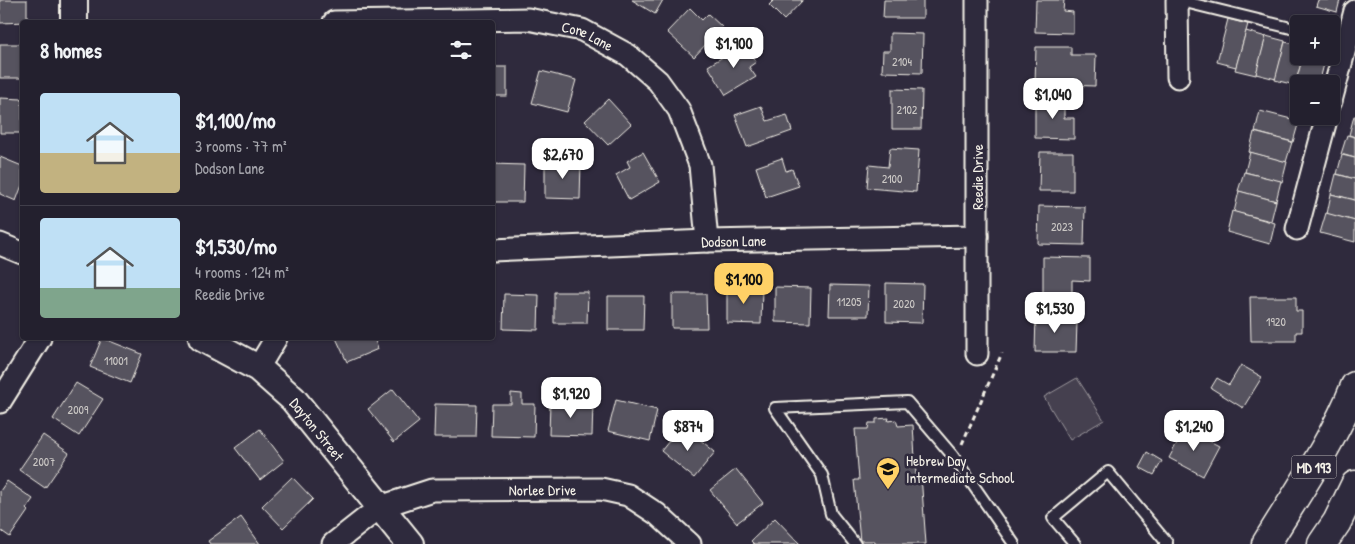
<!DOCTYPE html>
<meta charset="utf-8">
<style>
:root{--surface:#23202e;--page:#2f2d3a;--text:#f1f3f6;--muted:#a3a3aa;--line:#403e4a;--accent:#ffd166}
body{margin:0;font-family:"Patrick Hand",sans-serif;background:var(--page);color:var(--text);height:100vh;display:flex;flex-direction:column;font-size:19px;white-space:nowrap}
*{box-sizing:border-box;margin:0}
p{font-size:16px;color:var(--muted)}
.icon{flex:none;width:28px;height:28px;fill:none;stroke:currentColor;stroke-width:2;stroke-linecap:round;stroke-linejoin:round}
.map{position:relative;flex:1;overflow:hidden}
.details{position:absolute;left:20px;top:20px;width:475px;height:320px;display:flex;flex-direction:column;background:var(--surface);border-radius:5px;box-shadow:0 1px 4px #0004,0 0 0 1px var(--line)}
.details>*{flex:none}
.buttons{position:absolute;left:1290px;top:15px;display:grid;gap:10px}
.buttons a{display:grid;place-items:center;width:50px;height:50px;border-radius:5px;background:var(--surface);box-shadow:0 1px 4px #0004,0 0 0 1px var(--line);font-size:25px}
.price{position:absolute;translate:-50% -42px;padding:0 11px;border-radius:10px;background:#fff;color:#222;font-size:16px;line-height:32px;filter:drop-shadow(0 1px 2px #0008)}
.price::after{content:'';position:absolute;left:50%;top:30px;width:15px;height:11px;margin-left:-8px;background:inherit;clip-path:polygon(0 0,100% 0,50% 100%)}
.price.selected{background:var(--accent);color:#111}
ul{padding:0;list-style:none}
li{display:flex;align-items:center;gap:15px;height:125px;padding:0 20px}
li+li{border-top:1px solid var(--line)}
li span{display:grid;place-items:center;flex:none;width:140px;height:100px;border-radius:5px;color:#555}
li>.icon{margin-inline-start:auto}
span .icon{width:60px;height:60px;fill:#fffc;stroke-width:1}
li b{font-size:21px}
h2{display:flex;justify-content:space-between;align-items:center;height:60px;padding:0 20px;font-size:21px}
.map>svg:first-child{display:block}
</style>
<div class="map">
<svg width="1355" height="544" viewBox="0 0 1355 544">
<rect width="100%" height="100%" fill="#2f2a3d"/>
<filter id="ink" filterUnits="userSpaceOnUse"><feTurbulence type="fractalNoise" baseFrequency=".02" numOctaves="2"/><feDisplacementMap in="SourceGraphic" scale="10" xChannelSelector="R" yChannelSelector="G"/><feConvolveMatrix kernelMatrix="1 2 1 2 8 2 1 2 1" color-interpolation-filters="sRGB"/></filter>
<g filter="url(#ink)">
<!-- green -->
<path fill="#454050" stroke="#9c989c" d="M1077,378L1104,420L1070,440L1044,397Z"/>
<!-- building -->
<g fill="#56525f" stroke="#f4f1e8">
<path d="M0,0H27V22L0,23Z"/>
<path d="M632,0H663L655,14Z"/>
<path d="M774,0H802V1L784,20L769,5Z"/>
<path d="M884,0H923V18H883Z"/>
<path d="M1036,0H1064L1063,11L1073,12V33L1035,32Z"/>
<path d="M1318,0H1340L1337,12L1316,6Z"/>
<path d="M690,8L702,20L708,14L722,27L694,57L667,32Z"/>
<path d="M1228,19L1248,24L1236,67L1217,62Z"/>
<path d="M1246,31L1266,37L1256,75L1235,70Z"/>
<path d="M890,33L923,34L922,73L882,72L883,51H890Z"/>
<path d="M1266,36L1285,41L1276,79L1256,74Z"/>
<path d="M1285,42L1299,45V56H1303L1295,85L1275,80Z"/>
<rect x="0" y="44" width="22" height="34"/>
<path d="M744,44L756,62L749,67L756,77L726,95L708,66Z"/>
<path d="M1036,47H1071V55H1096L1095,86L1035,84Z"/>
<path d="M1303,56H1326L1319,84L1295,85Z"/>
<rect x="492" y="67" width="15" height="29"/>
<path d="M541,71L576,80L567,112L532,103Z"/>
<path d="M892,89L922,90L921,129H892Z"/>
<path d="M0,98L22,99V133H0Z"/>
<path d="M608,99L631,124L608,145L585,121Z"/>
<path d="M1035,99H1064V118H1074V139L1035,138Z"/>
<path d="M761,106L767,121L787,115L792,131L747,147L735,115Z"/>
<path d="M1260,111L1299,121L1293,142L1255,132Z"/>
<path d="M1354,116H1355V137L1349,135Z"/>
<path d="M1254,132L1292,142L1286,162L1249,152Z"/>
<path d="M1347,135L1355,137V158L1341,154Z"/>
<path d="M890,148L919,150L916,192L867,188L869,165L888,167Z"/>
<path d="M643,152L660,182L629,200L616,175L630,167L627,161Z"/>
<path d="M1040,152H1073V191H1039Z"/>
<path d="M1250,152L1287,162L1282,182L1245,172Z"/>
<path d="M1342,155L1355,158V179L1337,174Z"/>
<path d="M0,157L22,166V185L16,201L0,194Z"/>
<path d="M782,158L786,171L792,169L799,186L766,197L756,167Z"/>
<path d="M545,161L581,162L580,199L545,198Z"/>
<path d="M492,164L524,165L523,202H492Z"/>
<path d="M1244,172L1281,181L1276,201L1238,191Z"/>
<path d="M1336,174L1355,179V200L1331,194Z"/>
<path d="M1239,191L1276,201L1271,221L1234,212Z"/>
<path d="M1331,194L1355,200V221L1327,214Z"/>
<path d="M1039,206L1085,207L1084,245L1038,244Z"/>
<path d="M1232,211L1275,223L1270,244L1227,232Z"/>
<path d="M1326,213L1355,221V242L1320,233Z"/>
<path d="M1043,257L1090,258V281L1072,280V297H1043Z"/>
<path d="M886,283L923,284L922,323L886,322Z"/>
<path d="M830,285L869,286L868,316H829Z"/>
<path d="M727,286L762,287L761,324L727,323Z"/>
<path d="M775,287L811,288L810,323L775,322Z"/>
<path d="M554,292H588L587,323H554Z"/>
<path d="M504,294L539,295L538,330L503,329Z"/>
<path d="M672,294H706L707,328H672Z"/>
<path d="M608,296H644L643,330H608Z"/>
<path d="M1250,297H1296V311H1302V332H1296V341H1251Z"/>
<path d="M1036,313H1058V322H1077L1076,352H1035Z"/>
<path d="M102,338L142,354L130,383L90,367Z"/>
<path d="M336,338H374L378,349L347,362Z"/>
<path d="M1241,365L1262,377L1243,408L1211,388L1217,378L1229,385Z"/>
<path d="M76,383L103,399L79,436L53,419Z"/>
<path d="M393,389L419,422L394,442L368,409Z"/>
<path d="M511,393L522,394V404H535L534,437L491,436L492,404H511Z"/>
<path d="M616,400L657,410L650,441L608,431Z"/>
<path d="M550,402L593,403L592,436L549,435Z"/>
<path d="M435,404L477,405L476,437H434Z"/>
<path d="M889,418L888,421L896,420L898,426L913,425L916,475H921L926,544H875V541H860L854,480H859L855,429H868L869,423H876V419Z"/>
<path d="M682,425L715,452L694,478L661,451Z"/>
<path d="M1185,428L1219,446L1203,476L1169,458Z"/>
<path d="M260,429L284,461L260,480L235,448Z"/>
<path d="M43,435L69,453L45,488L19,470Z"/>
<path d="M1147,452L1162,461L1154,475L1139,467Z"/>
<path d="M736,469L763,503L737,523L710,490Z"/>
<path d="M292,477L313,499L283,528L262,506Z"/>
<path d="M7,481L33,499L26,509L28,511L10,537L0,530V491Z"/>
<path d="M241,517L260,544H210L208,541Z"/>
<path d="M775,518L800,544H754L751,541Z"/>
</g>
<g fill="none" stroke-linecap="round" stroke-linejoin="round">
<!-- service casing -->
<g stroke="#f4f1e8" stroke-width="14">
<g id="service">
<path d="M1177,0L1299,30"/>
<path d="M1331,38L1347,42"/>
<path d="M855,544L831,514L822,475L775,408L907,402L953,456L1014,544"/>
<path d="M1075,544L1053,518L1108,472L1167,543L1165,544"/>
</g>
</g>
<!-- minor casing -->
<g stroke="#f4f1e8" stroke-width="25">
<g id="minor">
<path d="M977,0V354"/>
<path d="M1177,0L1178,77"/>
<path id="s1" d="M334,22L528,19L582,30L628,55L658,81L679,110L700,165L707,241"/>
<path d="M1331,101L1355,11"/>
<path d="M1297,229L1327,116"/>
<path d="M0,244L22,253"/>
<path id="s2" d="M492,250L707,241L977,236"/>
<path d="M258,368L276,338"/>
<path d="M0,402L40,338"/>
<path id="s3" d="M333,544L380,507L432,490L601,489L628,495L657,514L690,544"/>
</g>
</g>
<!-- tertiary casing -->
<g stroke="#f4f1e8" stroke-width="30">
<g id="tertiary">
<path d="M74,0V22"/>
<path id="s4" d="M202,338L258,368L293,399L410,544"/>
</g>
</g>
<!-- primary casing -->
<g stroke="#f4f1e8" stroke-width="31">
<g id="primary">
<path d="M1266,544C1297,493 1333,442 1355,386"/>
<path d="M1322,544L1337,522L1355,485"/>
</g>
</g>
<!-- path -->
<path stroke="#f4f1e8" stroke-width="3" stroke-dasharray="5 4" stroke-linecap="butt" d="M962,444L1002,353"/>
<!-- service -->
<use href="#service" stroke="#2f2a3d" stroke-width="10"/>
<!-- minor -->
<use href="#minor" stroke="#2f2a3d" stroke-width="21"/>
<!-- tertiary -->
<use href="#tertiary" stroke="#2f2a3d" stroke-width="26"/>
<!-- primary -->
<use href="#primary" stroke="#2f2a3d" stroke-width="28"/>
</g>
</g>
<!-- icons -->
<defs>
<g id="school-pin" transform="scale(1.25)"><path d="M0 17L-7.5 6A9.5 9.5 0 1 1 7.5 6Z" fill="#ffd166" stroke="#2f2a3d"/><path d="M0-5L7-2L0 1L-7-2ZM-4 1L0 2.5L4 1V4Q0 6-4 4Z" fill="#111"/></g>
</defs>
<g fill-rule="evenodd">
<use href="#school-pin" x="888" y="469"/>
</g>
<g text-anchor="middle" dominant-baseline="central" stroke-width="5" stroke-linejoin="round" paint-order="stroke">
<!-- number labels -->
<g font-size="12" fill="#ccc9c6">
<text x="902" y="61">2104</text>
<text x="907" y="109">2102</text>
<text x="892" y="178">2100</text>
<text x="1062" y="226">2023</text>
<text x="849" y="301">11205</text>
<text x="904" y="303">2020</text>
<text x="1276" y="321">1920</text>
<text x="116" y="360">11001</text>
<text x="78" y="409">2009</text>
<text x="44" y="461">2007</text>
</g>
<!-- shield labels -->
<rect fill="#2f2a3d" stroke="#b9b5b5" stroke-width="1" x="1291.5" y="455.5" width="45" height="23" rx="4"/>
<g font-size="14" font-weight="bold" fill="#f4f1e8">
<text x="1314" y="467">MD 193</text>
</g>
<!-- street labels -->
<g font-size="15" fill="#f4f1e8" stroke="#2f2a3d">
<text stroke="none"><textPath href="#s1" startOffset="256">Cone Lane</textPath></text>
<text transform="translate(977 177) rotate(-90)">Reedie Drive</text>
<text stroke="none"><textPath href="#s2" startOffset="242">Dodson Lane</textPath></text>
<text stroke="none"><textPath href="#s4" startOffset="149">Dayton Street</textPath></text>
<text stroke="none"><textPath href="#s3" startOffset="225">Norlee Drive</textPath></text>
</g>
<!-- poi labels -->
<g font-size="15" fill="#f4f1e8" stroke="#2f2a3d" text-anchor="start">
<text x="906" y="460">Hebrew Day<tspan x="906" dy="17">Intermediate School</tspan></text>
</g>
</g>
</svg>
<div class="buttons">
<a>+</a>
<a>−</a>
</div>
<b class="price" style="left:734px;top:69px">$1,900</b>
<b class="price" style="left:1053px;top:120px">$1,040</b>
<b class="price" style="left:563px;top:180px">$2,670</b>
<b class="price selected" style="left:744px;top:305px">$1,100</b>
<b class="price" style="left:1055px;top:334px">$1,530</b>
<b class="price" style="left:571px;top:419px">$1,920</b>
<b class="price" style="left:688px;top:452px">$874</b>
<b class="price" style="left:1194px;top:452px">$1,240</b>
<section class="details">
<h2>8 homes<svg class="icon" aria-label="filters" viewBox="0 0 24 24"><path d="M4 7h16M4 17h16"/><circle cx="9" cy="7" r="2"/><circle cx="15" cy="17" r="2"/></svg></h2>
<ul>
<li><span style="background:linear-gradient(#bfe0f5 60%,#c2b280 0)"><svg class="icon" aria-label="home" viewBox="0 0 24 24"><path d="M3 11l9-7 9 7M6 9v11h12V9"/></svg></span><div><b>$1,100/mo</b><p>3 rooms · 77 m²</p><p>Dodson Lane</p></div></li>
<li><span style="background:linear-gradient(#bfe0f5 70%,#7fa58c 0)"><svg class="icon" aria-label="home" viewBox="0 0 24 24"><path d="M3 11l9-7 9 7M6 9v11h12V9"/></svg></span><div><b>$1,530/mo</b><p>4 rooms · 124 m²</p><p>Reedie Drive</p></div></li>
</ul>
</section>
</div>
